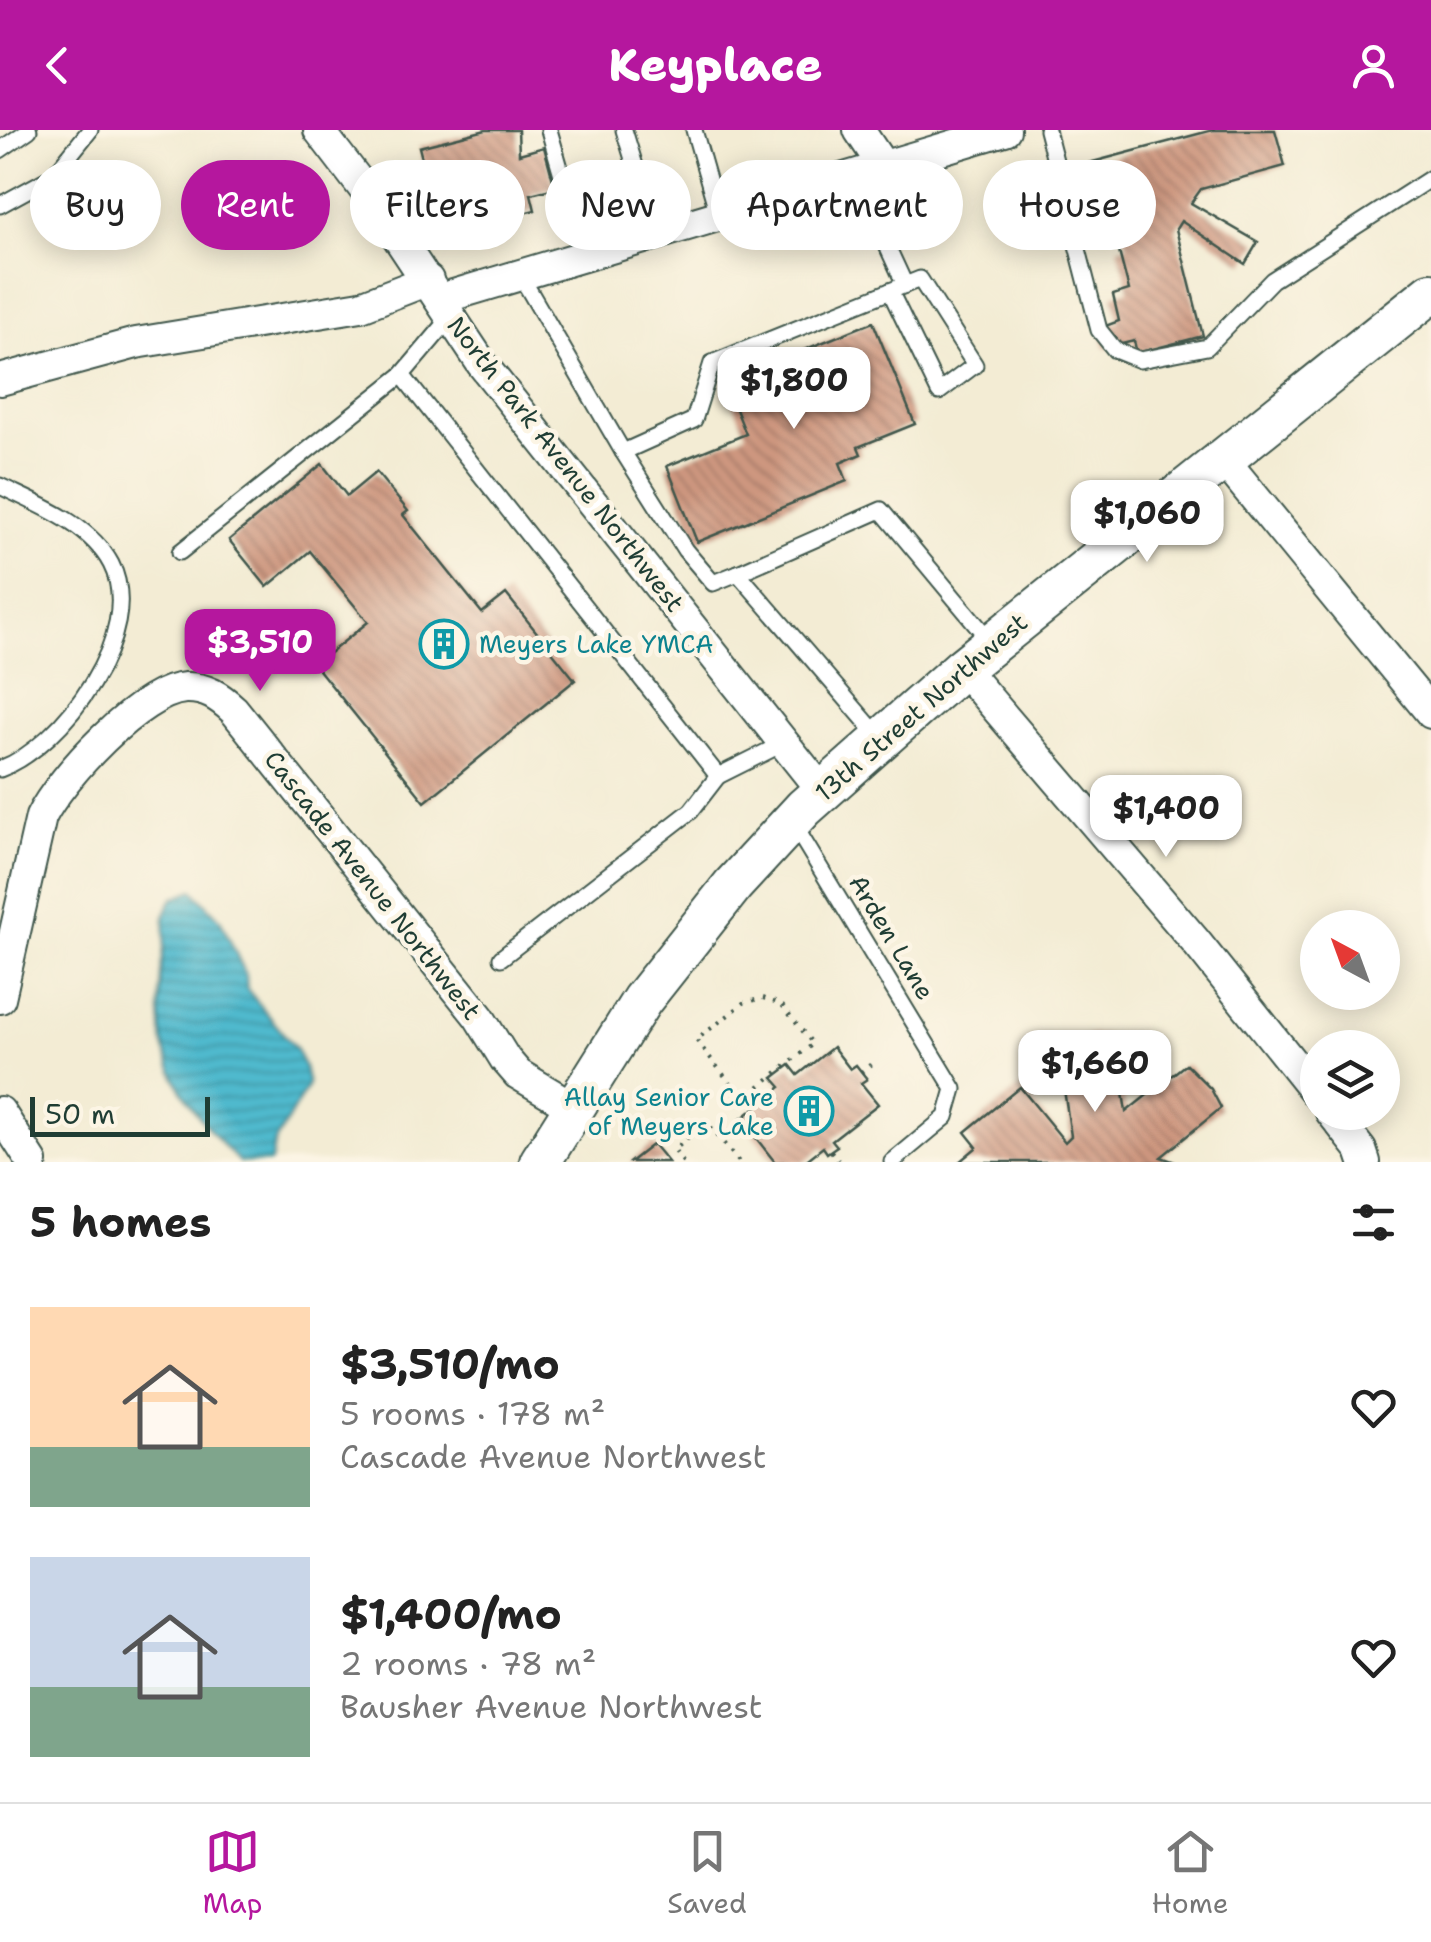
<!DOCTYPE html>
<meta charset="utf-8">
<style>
:root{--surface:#fff;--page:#f2f2f2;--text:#222;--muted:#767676;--line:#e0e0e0;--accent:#b5179e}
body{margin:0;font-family:"Shantell Sans",sans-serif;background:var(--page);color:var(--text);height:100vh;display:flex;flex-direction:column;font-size:38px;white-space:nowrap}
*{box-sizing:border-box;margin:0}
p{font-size:32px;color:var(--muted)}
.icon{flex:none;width:55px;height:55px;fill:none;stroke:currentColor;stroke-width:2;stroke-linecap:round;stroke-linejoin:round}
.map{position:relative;height:1032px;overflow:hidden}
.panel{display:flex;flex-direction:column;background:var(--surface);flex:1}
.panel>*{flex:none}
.guide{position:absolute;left:30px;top:30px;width:1372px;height:90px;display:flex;gap:20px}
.needle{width:65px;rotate:319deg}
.fabs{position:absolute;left:1300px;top:780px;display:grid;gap:20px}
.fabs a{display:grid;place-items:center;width:100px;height:100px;border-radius:50%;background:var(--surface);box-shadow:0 5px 25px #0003;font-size:50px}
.scale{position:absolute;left:30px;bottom:25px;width:180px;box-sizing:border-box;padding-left:10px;border:5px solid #1f3d34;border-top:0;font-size:28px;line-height:35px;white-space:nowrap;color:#1f3d34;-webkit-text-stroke:8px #fcf5e5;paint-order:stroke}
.price{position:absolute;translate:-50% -85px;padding:0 22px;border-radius:20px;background:#fff;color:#222;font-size:32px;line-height:65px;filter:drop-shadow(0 2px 5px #0008)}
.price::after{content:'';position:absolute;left:50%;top:60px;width:30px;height:22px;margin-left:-15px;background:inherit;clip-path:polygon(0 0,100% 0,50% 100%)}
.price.selected{background:var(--accent);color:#fff}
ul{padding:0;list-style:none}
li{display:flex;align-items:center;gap:30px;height:250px;padding:0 30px}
li span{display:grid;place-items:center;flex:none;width:280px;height:200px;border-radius:0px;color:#555}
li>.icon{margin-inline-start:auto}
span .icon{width:120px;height:120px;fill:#fffc;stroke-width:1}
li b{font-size:42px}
h2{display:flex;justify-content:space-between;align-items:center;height:120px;padding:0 30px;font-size:42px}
.chip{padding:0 35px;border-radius:45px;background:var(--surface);box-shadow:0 5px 25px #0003;font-size:35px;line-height:90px}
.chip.selected{background:var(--accent);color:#fff}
header{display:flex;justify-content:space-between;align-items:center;height:130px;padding:0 30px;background:var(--accent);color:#fff;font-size:45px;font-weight:800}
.menu{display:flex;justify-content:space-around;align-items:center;height:140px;border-top:2px solid var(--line);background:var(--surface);font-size:28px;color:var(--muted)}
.menu a{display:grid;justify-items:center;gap:5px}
.menu .selected{color:var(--accent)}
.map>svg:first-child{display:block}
</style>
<header><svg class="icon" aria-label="back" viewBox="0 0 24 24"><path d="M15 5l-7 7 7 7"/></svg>Keyplace<svg class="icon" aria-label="person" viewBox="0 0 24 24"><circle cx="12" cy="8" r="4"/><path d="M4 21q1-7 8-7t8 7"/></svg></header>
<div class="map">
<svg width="1431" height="1032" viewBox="0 0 1431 1032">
<defs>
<pattern id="water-rules" width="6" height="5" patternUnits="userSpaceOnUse" patternTransform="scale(2.5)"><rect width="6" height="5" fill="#50b9cd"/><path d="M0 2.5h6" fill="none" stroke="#4298a7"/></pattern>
<pattern id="building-back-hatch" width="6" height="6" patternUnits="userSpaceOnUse" patternTransform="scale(2.5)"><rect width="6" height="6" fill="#ce977f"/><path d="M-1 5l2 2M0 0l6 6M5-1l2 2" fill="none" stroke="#a77c69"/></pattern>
</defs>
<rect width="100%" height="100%" fill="#fcf5e5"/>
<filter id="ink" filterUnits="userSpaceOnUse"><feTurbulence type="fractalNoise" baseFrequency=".01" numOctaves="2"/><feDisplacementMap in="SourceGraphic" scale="20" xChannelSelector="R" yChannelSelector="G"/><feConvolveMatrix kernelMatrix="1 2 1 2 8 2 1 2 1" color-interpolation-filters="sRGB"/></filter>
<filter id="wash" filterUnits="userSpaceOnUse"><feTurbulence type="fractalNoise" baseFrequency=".0048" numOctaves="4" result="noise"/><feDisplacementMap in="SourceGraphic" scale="40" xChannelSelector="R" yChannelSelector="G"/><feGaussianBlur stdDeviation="2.25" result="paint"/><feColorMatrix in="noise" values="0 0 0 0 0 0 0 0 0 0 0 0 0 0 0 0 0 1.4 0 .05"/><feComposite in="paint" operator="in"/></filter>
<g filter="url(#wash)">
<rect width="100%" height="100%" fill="#f3ecd4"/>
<!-- water -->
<path fill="url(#water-rules)" stroke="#387b80" stroke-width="2.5" d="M193,760L220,789L246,845L247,859L295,918L304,936L308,955L274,1014L271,1032H239C169,959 150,919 164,817C166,799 160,781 175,767Z"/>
<g id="blocks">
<!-- building -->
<g fill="url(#building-back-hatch)">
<path d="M486,0H518L519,24L544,17L555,58L531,64L535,80L443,103L441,96L425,100L416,63L432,59L431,53L412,63L409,48H427L419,17Z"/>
<path d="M1213,0H1275L1285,36L1201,59L1191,73L1258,112L1245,134L1181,91L1176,99L1203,206L1137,223L1134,211L1105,218L1100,198L1119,191L1113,165L1129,160L1118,118L1127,115L1117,81L1089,88L1074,37Z"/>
<path d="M873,192L915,294L858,317L861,324L840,333L847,351L697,412L667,336L746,304L725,252Z"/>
<path d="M322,334L347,366L376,342L408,381L403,385L482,483L506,464L575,550L425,672L315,535L368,492L310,421L267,457L229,410Z"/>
<path d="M1092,905H1114L1126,982L1186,934L1211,959L1221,978L1161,1027L1175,1032H959L977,1017L965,1002L1020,957L1065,1012L1071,1006L1057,913Z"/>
<path d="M833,917L850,939L856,935L867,949L861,953L878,974L832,1010L837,1016L827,1023L823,1017L804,1032H775L741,989L781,957L773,948L790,935L798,945Z"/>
<path d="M653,1014L668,1032H630Z"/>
</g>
</g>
</g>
<g filter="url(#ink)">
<use href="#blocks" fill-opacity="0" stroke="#3f574c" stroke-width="2.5"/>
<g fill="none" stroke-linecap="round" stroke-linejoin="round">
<!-- service casing -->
<g stroke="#3f574c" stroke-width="19">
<g id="service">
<path d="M549,0L585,124"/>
<path d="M624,0L636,39"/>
<path d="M694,0L718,84"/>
<path d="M1047,0L1099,200L1115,220L1140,230L1207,217L1272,150L1431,48"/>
<path d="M0,20L29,0"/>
<path d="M0,75L53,46L90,0"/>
<path d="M519,143L623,322L694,290L712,233L905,155L854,44"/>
<path d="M890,161L939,262L975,235L920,149L905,155"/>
<path d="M452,186L402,245L718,646L784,613"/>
<path d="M623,322L685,420L713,453L738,443"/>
<path d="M0,356C39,375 90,394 111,434C146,502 63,616 0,639"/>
<path d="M180,422L402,245"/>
<path d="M880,608L738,443L881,380L990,511"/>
<path d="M794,695L954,959L946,987L892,1032"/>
<path d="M501,828L691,681L718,646"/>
</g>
</g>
<!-- minor casing -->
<g stroke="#3f574c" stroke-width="34">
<g id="minor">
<path d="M319,0L375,73L482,234L822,661"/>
<path d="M859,0L883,36"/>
<path d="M440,169L1005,0"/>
<path d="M0,250L136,213L361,176L428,150"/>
<path d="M1223,329L1431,583"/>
<path d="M962,538L1196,812L1318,965"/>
<path d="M0,868L41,687C60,648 140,561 185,558C206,557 220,567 234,580L479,887L505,929L518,944L573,977"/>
<path d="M0,982L32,1032"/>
<path d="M1331,982L1361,1020L1365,1032"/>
</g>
</g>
<!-- secondary casing -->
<g stroke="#3f574c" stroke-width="44">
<path id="secondary" d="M540,1032L642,870L733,755L804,678L962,538L1431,163"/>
</g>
<!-- path -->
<g stroke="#3f574c" stroke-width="4" stroke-dasharray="2.5 8" stroke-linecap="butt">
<path d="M763,868L781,874L813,914L743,969L696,910L744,873Z"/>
<path d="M861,942L878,930"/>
<path d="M831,1021L838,1030"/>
<path d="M683,1032L674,1020L707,993L739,1032"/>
</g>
<!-- service -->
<use href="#service" stroke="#fff" stroke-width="15"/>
<!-- minor -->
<use href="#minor" stroke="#fff" stroke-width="30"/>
<!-- secondary -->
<use href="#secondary" stroke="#fff" stroke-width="40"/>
</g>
</g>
<!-- icons -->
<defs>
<g id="building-ring" transform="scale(2.5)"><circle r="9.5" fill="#fcf5e5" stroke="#0f9aa8" stroke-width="1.5"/><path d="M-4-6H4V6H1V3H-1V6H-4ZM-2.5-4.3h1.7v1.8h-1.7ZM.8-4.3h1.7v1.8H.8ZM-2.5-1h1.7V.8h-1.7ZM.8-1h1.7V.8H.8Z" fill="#0f9aa8"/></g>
</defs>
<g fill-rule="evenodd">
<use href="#building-ring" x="444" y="514"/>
<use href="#building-ring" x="809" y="981"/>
</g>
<g text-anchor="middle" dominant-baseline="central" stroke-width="9" stroke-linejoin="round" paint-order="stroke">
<!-- street labels -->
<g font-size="25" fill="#1f3d34" stroke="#fcf5e5">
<text transform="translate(566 334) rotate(52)">North Park Avenue Northwest</text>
<text transform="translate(921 577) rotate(-41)">13th Street Northwest</text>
<text transform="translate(373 755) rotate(52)">Cascade Avenue Northwest</text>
<text transform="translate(892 807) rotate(59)">Arden Lane</text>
</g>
<!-- culture labels -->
<g font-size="25" fill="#0d838f" stroke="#fcf5e5" text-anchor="start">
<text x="479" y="514">Meyers Lake YMCA</text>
<text x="774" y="967" text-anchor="end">Allay Senior Care<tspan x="774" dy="29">of Meyers Lake</tspan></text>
</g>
</g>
</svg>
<div class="fabs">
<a><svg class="needle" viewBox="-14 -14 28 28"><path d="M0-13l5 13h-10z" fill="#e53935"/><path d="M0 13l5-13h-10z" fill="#767676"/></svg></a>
<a><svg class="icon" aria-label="layers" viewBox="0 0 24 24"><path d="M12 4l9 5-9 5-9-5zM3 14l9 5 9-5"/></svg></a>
</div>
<div class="scale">50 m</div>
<b class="price" style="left:794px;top:302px">$1,800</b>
<b class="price" style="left:1147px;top:435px">$1,060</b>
<b class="price selected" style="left:260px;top:564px">$3,510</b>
<b class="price" style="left:1166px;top:730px">$1,400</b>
<b class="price" style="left:1095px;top:985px">$1,660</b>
<div class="guide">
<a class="chip">Buy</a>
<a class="chip selected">Rent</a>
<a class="chip">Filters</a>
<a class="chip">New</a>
<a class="chip">Apartment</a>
<a class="chip">House</a>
</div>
</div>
<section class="panel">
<h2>5 homes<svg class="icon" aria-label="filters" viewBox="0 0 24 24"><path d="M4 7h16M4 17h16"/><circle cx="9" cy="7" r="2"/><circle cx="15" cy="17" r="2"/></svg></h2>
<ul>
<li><span style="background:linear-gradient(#ffd9b3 70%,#7fa58c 0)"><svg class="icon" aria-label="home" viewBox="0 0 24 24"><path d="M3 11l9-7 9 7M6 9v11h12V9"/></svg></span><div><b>$3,510/mo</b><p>5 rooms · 178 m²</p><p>Cascade Avenue Northwest</p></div><svg class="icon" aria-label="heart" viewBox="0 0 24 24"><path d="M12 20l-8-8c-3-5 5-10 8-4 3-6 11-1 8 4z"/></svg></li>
<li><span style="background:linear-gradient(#c9d6e8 65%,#7fa58c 0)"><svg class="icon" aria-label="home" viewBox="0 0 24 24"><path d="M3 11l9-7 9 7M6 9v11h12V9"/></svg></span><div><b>$1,400/mo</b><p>2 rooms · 78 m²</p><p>Bausher Avenue Northwest</p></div><svg class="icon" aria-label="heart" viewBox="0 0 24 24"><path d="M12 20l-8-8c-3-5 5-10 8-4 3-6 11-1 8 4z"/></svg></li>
</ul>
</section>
<nav class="menu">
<a class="selected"><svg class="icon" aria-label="map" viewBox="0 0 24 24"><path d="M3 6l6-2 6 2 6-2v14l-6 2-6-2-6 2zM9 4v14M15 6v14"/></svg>Map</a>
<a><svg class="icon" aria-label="saved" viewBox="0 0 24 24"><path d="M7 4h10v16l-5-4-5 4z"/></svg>Saved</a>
<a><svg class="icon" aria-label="home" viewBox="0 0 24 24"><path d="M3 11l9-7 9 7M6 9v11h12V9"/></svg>Home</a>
</nav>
